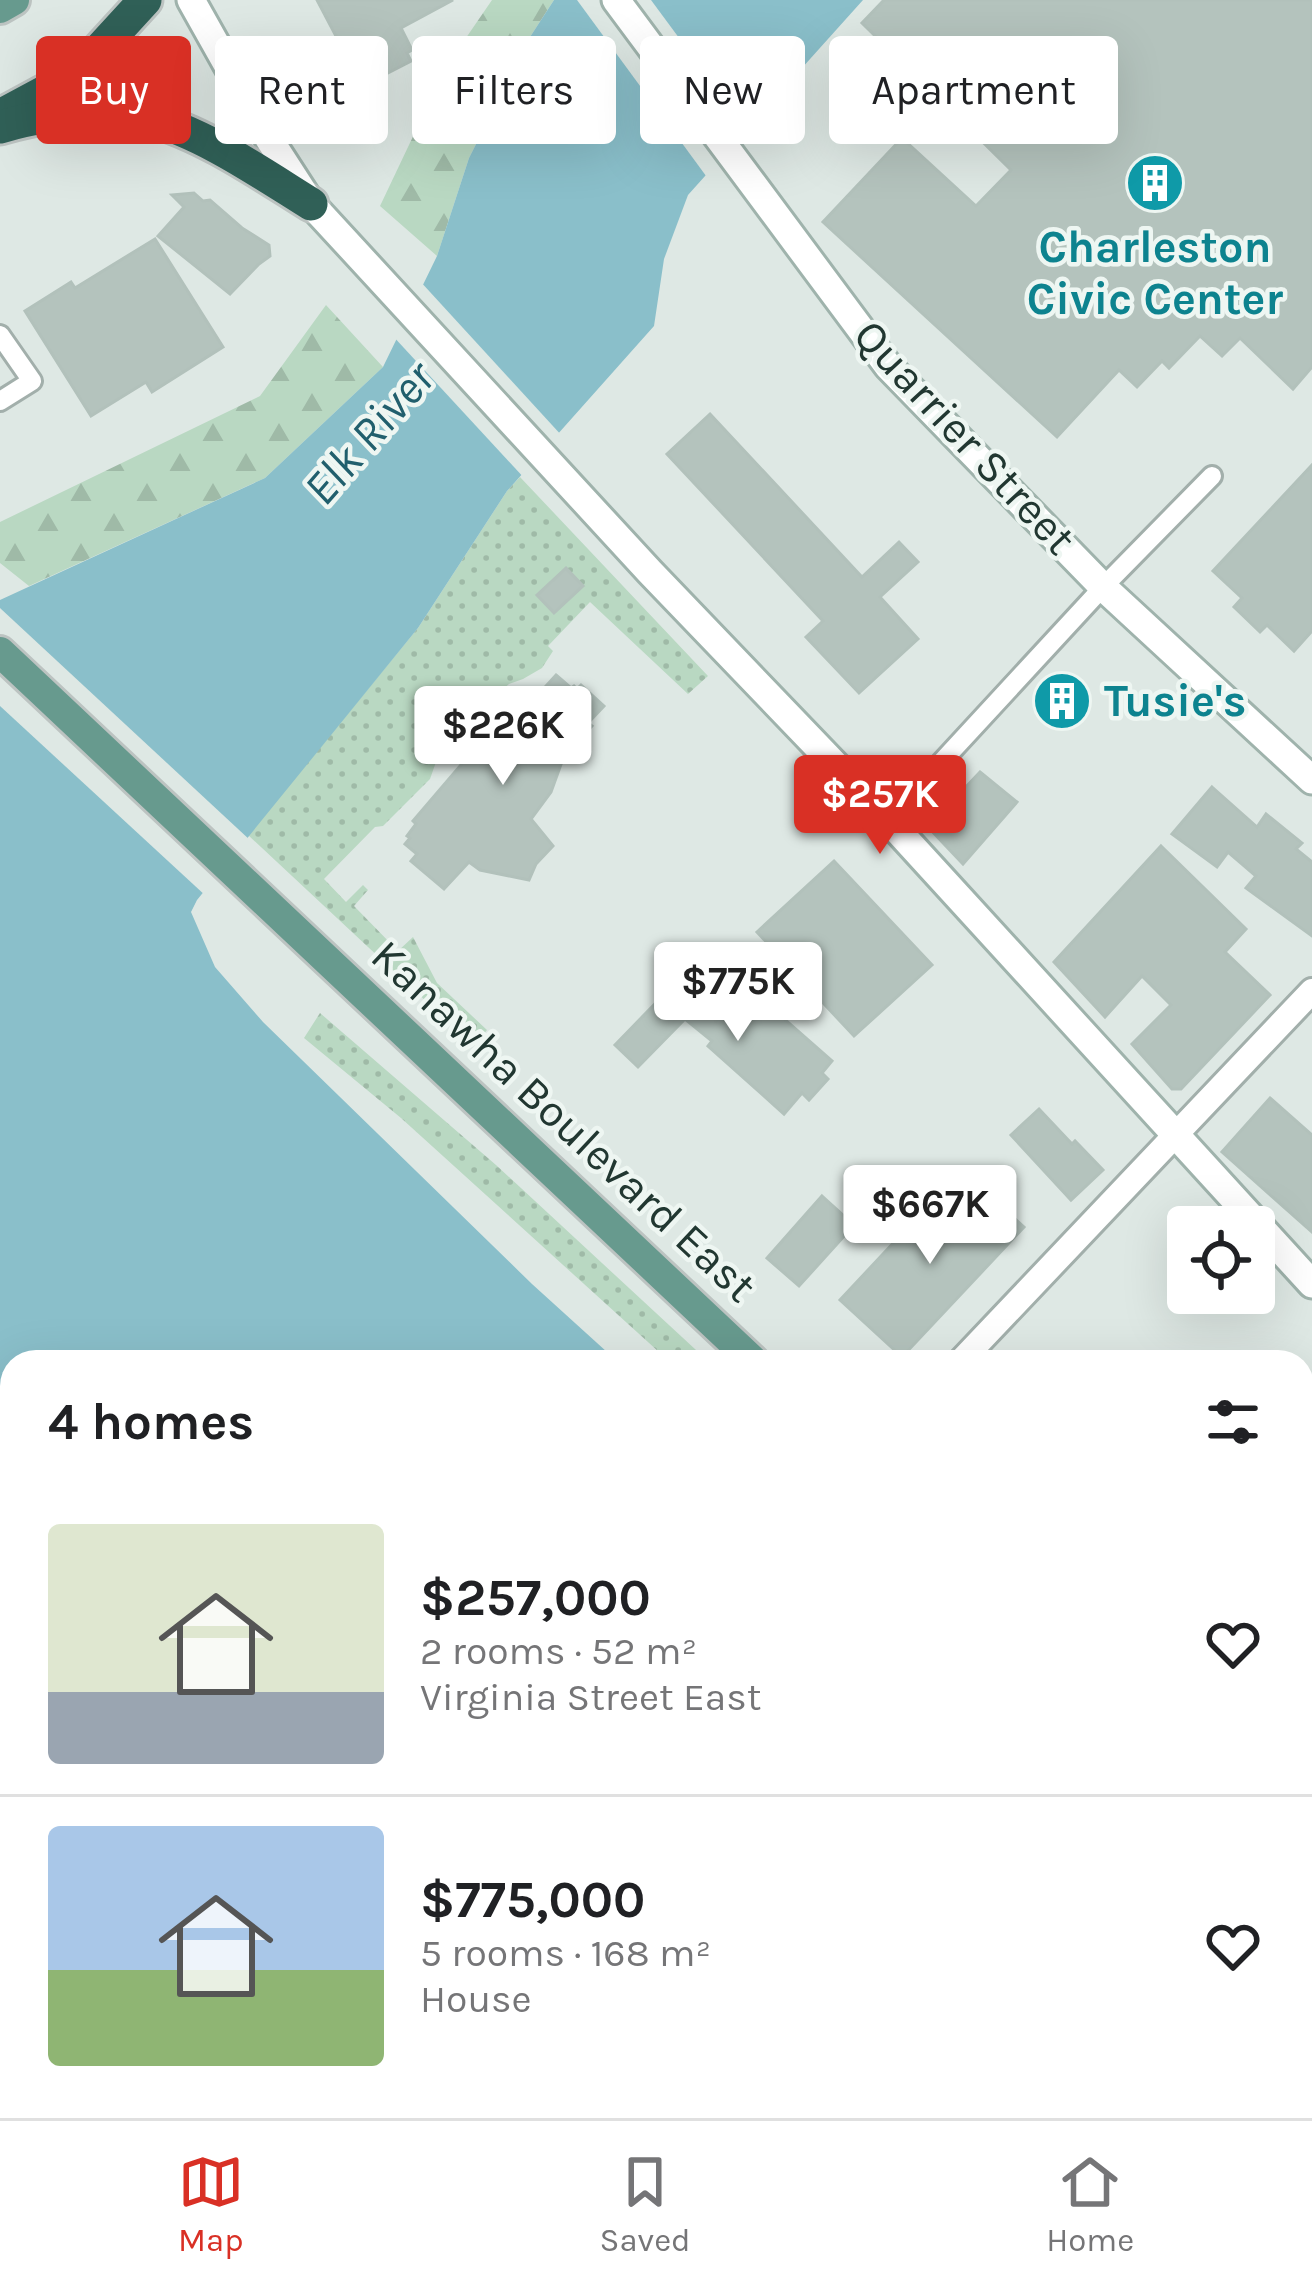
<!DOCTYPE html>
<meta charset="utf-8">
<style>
:root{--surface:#fff;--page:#f6f6f6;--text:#202124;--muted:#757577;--line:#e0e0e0;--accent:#d93025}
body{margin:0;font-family:Karla,sans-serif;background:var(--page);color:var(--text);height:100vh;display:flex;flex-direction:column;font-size:45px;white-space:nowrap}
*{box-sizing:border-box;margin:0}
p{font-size:39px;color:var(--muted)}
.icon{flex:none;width:66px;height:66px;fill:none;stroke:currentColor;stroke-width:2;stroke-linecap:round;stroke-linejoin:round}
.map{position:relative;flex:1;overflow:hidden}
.details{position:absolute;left:0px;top:1350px;width:1314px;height:768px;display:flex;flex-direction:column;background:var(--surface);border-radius:36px 36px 0 0;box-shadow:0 12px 48px #0002}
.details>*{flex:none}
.banner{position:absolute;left:36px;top:36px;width:1242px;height:108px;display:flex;gap:24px}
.fabs{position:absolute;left:1167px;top:1206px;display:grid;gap:24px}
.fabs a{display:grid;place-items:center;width:108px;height:108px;border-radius:12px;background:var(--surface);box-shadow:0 12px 48px #0002;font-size:60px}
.price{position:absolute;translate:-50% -102px;padding:0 27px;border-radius:12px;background:#fff;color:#222;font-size:39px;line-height:78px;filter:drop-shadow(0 3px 6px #0008)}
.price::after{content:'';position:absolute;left:50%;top:72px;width:36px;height:27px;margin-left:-18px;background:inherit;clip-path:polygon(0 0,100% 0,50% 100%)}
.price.selected{background:var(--accent);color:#fff}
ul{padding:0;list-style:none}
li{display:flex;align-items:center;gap:36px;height:300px;padding:0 48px}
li+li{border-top:3px solid var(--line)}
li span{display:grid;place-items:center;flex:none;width:336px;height:240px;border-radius:12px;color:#555}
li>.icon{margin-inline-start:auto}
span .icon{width:144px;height:144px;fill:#fffc;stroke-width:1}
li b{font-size:51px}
h2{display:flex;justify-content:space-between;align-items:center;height:144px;padding:0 48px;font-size:51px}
.tag{padding:0 42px;border-radius:12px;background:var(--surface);box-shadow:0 12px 48px #0002;font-size:42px;line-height:108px}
.tag.selected{background:var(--accent);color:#fff}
.menu{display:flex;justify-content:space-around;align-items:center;height:168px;border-top:3px solid var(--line);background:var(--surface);font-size:33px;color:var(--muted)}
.menu a{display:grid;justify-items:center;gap:6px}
.menu .selected{color:var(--accent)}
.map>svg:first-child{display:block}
</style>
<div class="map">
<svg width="1312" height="2118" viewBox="0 0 1312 2118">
<defs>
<pattern id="industrial-furrows" width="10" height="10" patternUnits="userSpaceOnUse" patternTransform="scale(3)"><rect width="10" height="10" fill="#cdd8d3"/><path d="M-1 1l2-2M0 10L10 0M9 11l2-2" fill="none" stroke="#b0bab6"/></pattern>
<pattern id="grass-dots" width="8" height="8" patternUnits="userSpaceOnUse" patternTransform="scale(3)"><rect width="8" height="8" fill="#b9d8c2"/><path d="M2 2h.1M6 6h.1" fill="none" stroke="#9fbaa7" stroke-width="1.8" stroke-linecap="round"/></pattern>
<pattern id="forest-firs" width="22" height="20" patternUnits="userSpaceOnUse" patternTransform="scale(3)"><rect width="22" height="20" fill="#b9d8c2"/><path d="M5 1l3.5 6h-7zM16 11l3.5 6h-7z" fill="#9fbaa7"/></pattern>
</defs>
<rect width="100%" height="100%" fill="#dee8e4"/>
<!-- industrial -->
<path fill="url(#industrial-furrows)" d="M0,1862L12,1872V2106H26L17,2118H0Z"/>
<!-- grass -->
<g fill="url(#grass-dots)">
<path d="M520,477L708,676L688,694L590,602L548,646L553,651L542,668L523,679L509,684L501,691L486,693L475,703L467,725L442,745L430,779L383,826L375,827L324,879L346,902L363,885L368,890L354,906L398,951L413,937L437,983L487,1030L474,1046L248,835L418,628L507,491Z"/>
<path d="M320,1013L496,1165L709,1362H670L401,1118L304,1038Z"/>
</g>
<!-- forest -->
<g fill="url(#forest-firs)">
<path d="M492,0H554L530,37L469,158L437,256L380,206L446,67Z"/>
<path d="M326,305L383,367L265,478L29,586L0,563V522L260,396Z"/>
</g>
<!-- water -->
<g fill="#8abfca">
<path d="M554,0H863L688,195L664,259L654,326L507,491L418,628L197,900L191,912L215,967L263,1022L532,1284L618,1362H12V1701L0,1692V600L265,478L383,367L437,256L469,158L530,37Z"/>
<path d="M1302,1995L1312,2005V2118H486L473,2106H1302Z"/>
</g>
<!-- pier -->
<g fill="#dee8e4">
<path d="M577,0H651L750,134L709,180Z"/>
<path d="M419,280L563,437L526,480L392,335Z"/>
<path d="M0,608L251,841L207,897L0,706Z"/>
</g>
<!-- building -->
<g fill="#b4c3bd" stroke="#b2c1bb" stroke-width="3">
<path d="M317,0H453L401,28L412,50L407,53L411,61L386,74L382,65L358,78Z"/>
<path d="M884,0H1312V367L1293,389L1240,338L1222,356L1200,336L1169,368L1162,361L1137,387L1119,370L1057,437L823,222L902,138L976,206L1011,170L862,23Z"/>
<path d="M194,193L203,201L210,200L242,228L269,245L270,256L259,264L230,294L158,236L184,207L172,195Z"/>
<path d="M155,239L223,347L152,392L146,382L91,416L25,311L71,282L75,288Z"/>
<path d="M710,414L862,577L899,542L918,562L880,597L918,639L859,693L806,637L823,621L667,454Z"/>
<path d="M1312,465V631L1294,651L1267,625L1260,632L1234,607L1242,598L1213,571Z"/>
<path d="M566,568L583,586L554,613L537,595Z"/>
<path d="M556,675L571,688L574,686L577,689L581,685L604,706L588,723L592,726L564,756L551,792L531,819L553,846L536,864L529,880L480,870L469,862L444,889L411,861L417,854L405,844L410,838L407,836L416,824L413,821L478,745L486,728L489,708L506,710L516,699L520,703L530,692L536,697Z"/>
<path d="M1061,675L1088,702L1063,727L1036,699Z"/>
<path d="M980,772L1017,802L963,864L928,827Z"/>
<path d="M1212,787L1257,827L1266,814L1302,843L1296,849L1312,862V936L1246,888L1256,876L1228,852L1217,867L1172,834Z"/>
<path d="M1161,846L1246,929L1225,952L1270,995L1181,1089H1172L1132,1044L1171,1005L1142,976L1105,1017L1054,962Z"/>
<path d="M834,861L932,965L854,1036L757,932Z"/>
<path d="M676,982L716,1021L740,994L750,1003L757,995L832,1061L822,1073L828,1079L809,1100L802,1093L784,1114L708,1046L712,1041L685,1019L638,1067L615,1045Z"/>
<path d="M1270,1098L1312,1135V1232L1222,1152Z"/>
<path d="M1039,1109L1072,1144L1075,1141L1103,1170L1071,1200L1011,1135Z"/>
<path d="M981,1188L1024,1227L902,1357L840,1300L940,1193L949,1201L969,1200Z"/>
<path d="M822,1196L854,1225L799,1286L767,1258Z"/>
</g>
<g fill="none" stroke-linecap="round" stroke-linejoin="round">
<!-- minor casing -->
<g stroke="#a2afab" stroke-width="24">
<g id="minor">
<path d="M0,335L32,381L0,401"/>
<path d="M888,820L1103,587L1212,476"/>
<path d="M71,2106L87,2118"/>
<path d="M37,2118L46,2106"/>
</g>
</g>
<!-- tertiary casing -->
<g stroke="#a2afab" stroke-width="30">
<path id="tertiary" d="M960,1362L1312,991"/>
</g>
<!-- secondary casing -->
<g stroke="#9fb3ac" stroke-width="33">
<g id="secondary">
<path d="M191,0L269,139L311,204L650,572L888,820L1312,1284"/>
<path d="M616,0L888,366L1103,587L1312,780"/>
</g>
</g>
<!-- primary casing -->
<g stroke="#bcc3c1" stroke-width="36">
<g id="primary">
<path d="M0,8L14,0"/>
<path d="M0,652L754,1362"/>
<path d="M0,1774L12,1784"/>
<path d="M0,1822L12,1832"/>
<path d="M1302,1866L1312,1875"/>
<path d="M313,2106L326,2118"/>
<path d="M371,2106L384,2118"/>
</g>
</g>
<!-- motorway casing -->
<g stroke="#bcc3c1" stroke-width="39">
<g id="motorway">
<path d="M2,115L65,81L91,59L145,0"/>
<path d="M0,127C46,114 99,106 147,118C204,133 261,173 311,204"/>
</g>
</g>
<!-- minor -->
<use href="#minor" stroke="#fff" stroke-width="18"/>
<!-- tertiary -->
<use href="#tertiary" stroke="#fff" stroke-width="24"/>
<!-- secondary -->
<use href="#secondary" stroke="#fff" stroke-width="27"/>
<!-- primary -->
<use href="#primary" stroke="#679a8e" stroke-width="30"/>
<!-- motorway -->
<use href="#motorway" stroke="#306057" stroke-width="33"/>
</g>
<!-- icons -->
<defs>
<g id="building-disc" transform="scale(3)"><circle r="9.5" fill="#0f9aa8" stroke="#eef6f2"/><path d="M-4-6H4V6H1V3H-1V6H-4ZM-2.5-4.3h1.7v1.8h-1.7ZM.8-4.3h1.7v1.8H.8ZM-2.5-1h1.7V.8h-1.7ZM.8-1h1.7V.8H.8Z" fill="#fff"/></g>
</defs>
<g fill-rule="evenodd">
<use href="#building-disc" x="1155" y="183"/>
<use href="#building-disc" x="1062" y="701"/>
</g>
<g text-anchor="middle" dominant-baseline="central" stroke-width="9" stroke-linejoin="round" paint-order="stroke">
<!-- culture labels -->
<g font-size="45" font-weight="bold" fill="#0d838f" stroke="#eef6f2">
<text x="1155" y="247">Charleston<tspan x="1155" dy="52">Civic Center</tspan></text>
<text x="1104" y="701" text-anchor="start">Tusie's</text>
</g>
<!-- street labels -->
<g font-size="45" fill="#213731" stroke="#eef6f2">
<text transform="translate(965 437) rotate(47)">Quarrier Street</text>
<text transform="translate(564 1121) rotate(43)">Kanawha Boulevard East</text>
</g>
<!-- water labels -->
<g font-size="48" font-style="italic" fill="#215f6d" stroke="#eef6f2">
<text transform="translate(369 433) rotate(-49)">Elk River</text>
</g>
</g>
</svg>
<div class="fabs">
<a><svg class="icon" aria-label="locate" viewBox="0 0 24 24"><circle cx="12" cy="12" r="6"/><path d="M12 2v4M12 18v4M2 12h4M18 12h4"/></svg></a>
</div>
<b class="price" style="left:503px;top:788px">$226K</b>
<b class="price selected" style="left:880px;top:857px">$257K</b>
<b class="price" style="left:738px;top:1044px">$775K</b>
<b class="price" style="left:930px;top:1267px">$667K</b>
<div class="banner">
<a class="tag selected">Buy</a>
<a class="tag">Rent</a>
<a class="tag">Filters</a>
<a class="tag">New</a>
<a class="tag">Apartment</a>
</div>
<section class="details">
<h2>4 homes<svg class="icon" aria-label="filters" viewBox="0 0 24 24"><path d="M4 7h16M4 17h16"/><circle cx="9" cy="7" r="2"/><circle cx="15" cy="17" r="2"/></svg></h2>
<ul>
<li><span style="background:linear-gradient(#dfe7d0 70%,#9aa5b1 0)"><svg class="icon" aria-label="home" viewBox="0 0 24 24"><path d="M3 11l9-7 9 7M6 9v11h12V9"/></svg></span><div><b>$257,000</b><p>2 rooms · 52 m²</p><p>Virginia Street East</p></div><svg class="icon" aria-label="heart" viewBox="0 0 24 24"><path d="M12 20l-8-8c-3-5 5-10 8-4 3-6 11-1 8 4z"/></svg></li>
<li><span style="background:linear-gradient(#a9c7e8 60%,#8fb573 0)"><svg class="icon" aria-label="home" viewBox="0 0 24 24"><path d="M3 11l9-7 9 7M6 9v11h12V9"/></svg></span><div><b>$775,000</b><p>5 rooms · 168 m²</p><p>House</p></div><svg class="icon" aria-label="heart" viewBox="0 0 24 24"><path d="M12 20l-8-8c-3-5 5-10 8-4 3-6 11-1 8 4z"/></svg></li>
</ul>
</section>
</div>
<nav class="menu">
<a class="selected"><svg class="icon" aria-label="map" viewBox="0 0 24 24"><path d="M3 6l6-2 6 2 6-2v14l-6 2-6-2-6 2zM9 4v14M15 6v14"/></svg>Map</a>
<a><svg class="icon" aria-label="saved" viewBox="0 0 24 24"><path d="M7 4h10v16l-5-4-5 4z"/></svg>Saved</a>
<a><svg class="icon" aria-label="home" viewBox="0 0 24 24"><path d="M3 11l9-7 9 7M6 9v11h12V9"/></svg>Home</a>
</nav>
